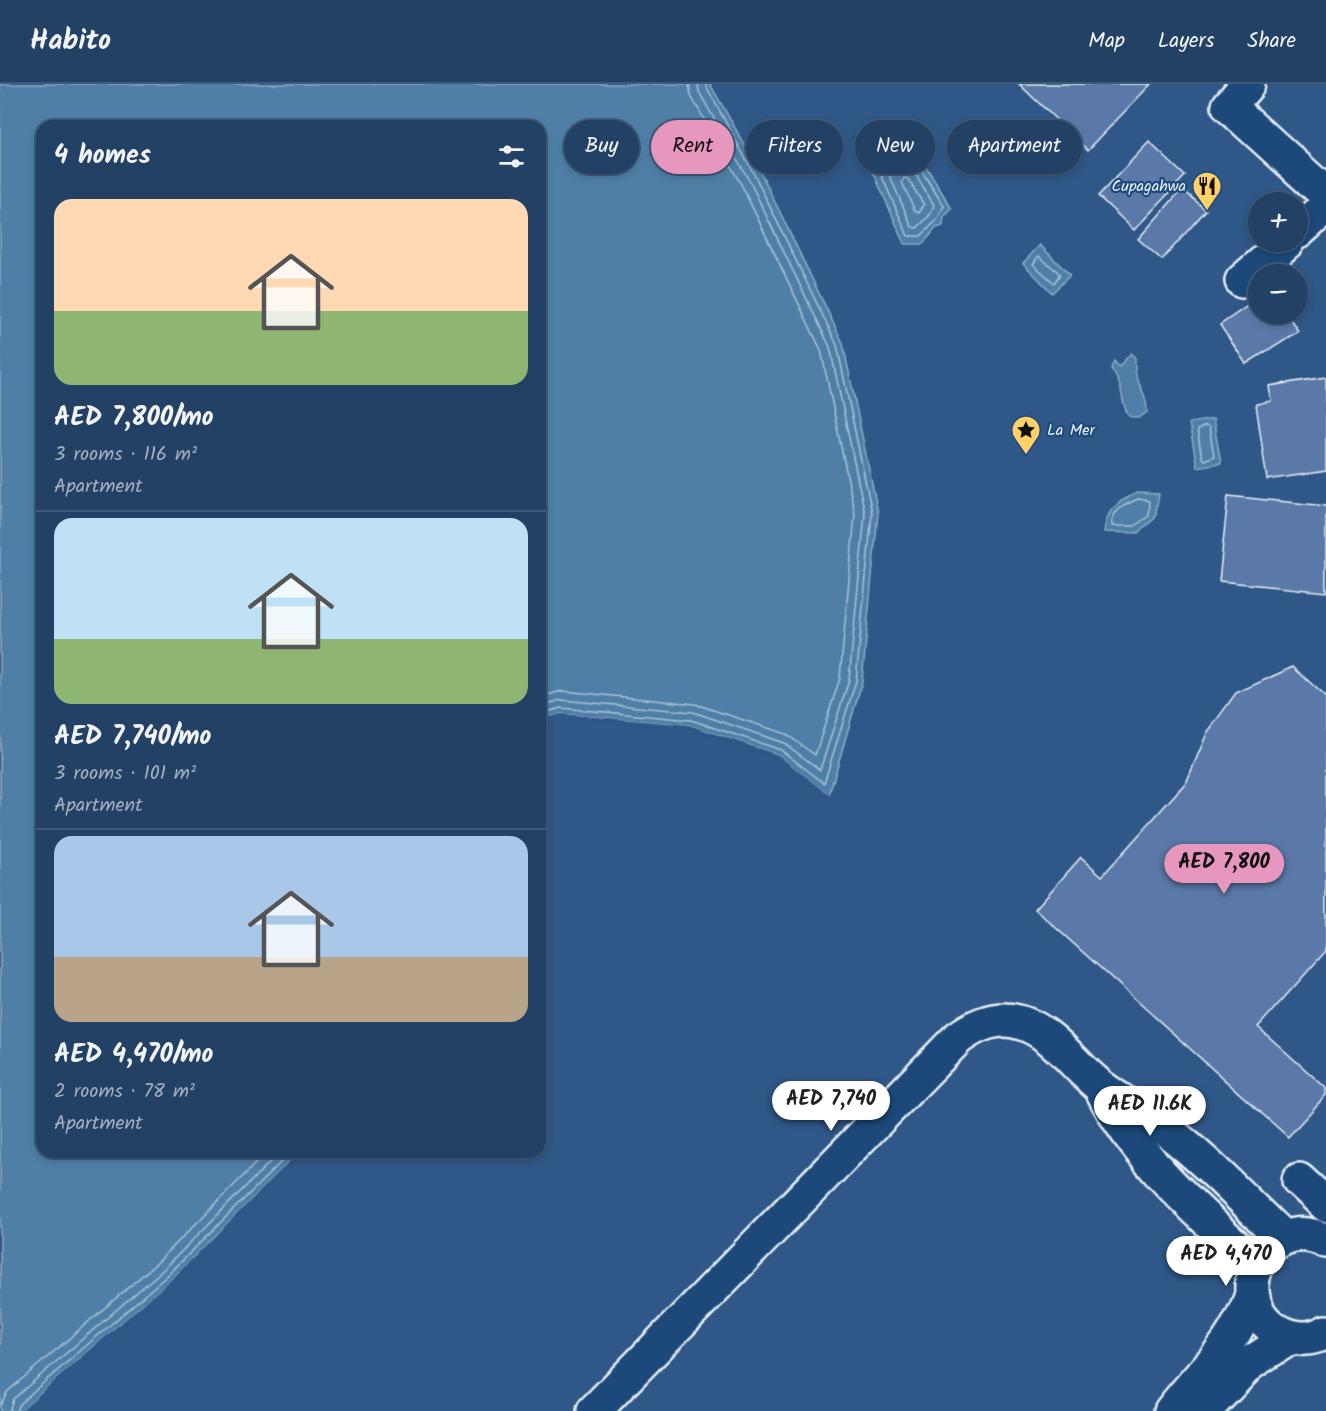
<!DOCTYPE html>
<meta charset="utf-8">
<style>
:root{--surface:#234165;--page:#2b486b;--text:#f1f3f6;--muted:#a3afbf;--line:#405a79;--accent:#e797bd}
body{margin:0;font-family:Kalam,sans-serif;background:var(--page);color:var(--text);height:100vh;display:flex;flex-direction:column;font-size:22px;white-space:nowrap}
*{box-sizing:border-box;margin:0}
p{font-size:20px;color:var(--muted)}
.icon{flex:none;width:33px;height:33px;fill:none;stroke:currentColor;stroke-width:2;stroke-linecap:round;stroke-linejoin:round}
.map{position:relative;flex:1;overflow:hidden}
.sheet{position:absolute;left:36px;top:36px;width:510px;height:1038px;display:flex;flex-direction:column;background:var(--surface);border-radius:18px;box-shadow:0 3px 9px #0003,0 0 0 2px var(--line)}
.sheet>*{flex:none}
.top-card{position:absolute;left:564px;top:36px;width:570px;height:54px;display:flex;gap:12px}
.tools{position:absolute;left:1248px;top:108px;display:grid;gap:12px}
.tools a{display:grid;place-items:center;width:60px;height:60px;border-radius:50%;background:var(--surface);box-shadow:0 3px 9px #0003,0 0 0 2px var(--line);font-size:30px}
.price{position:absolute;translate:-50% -51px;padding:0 14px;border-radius:21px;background:#fff;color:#222;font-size:20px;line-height:39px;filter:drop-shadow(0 2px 3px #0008)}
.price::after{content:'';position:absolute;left:50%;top:36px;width:18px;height:14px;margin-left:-9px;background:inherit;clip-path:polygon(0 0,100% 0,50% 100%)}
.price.current{background:var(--accent);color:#111}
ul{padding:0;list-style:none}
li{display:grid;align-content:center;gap:12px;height:318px;padding:0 18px}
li+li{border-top:2px solid var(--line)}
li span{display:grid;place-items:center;height:186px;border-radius:18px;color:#555}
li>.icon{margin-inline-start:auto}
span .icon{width:108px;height:108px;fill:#fffc;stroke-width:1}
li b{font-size:26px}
h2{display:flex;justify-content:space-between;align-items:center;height:72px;padding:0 18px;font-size:26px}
.tag{padding:0 21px;border-radius:27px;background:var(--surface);box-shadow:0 3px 9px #0003,0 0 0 2px var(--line);font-size:21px;line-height:54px}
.tag.current{background:var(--accent);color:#111}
header{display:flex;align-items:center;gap:36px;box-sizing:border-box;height:84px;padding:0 30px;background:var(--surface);border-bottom:2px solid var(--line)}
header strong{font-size:28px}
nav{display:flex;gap:33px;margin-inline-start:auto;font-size:21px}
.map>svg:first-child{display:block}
</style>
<header>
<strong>Habito</strong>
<nav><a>Map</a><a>Layers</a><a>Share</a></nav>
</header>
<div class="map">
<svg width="1326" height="1327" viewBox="0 0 1326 1327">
<rect width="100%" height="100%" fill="#2f5787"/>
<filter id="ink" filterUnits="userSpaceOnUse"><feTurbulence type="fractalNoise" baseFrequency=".0167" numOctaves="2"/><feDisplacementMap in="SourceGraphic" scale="12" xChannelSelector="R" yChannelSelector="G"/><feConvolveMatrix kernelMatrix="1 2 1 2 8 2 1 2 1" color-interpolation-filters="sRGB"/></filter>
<g filter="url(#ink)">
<!-- water -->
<g fill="#4f7fa6" stroke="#8cadc7" stroke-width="1.5">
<path d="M0,0H710L762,91L843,259L878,429L862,598L829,711L778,671L689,641L561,630L540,636V42H42V1068H299L174,1193L20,1327H0Z"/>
<path d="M897,61L924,79L952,125L944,133L943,142L936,144L923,160H905L873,88L882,63L893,66Z"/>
<path d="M1040,161L1070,191L1052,209L1023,179Z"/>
<path d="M1131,269L1135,274C1132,299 1147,304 1147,328L1139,334L1129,332C1119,317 1126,305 1111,285L1114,277L1119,283Z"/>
<path d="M1213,335L1221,379L1197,383L1189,339Z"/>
<path d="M1137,409L1159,410L1155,434L1138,449L1104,448C1106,426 1117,418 1137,409Z"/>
</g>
<!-- pier -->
<g fill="#2f5787">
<path d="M561,630L689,641L778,671L831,712L827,714L777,674L688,644L561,633L540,639V636Z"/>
<path d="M299,1068H302L176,1196L24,1327H20L174,1193Z"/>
</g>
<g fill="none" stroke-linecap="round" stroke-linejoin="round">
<!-- shore -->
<g stroke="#abc3d7" stroke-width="1.5">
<path d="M899,70L919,83L944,122L937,136L921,152H908L880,88L886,72Z"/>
<path d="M901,79L914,88L934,121L930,131L917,144L912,143L888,88L891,80Z"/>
<path d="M904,94L908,95L924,121L919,129L915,127L902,98Z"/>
<path d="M1039,172L1060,190L1054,199L1033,180Z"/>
<path d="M1206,342L1209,344L1214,372L1204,376L1202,374L1197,346Z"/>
<path d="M1138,415L1150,417L1149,432L1135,442H1112C1110,427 1126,420 1138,415Z"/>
<path d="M540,613L562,607L695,620L786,650L815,671L840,594L855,430L821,266L742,102L691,12L689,0"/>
<path d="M540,622L561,616L693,628L784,659L820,686L849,596L865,430L830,263L750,98L699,8L698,0"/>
<path d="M540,630L561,624L691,636L781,666L824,699L856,597L872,429L837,261L756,94L705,0"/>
<path d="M0,1322L7,1308L159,1177L267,1068"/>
<path d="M9,1327L13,1315L165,1184L280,1068"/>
<path d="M16,1327L19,1320L170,1189L291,1068"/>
</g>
</g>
<!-- building -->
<g fill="#5a79a8" stroke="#e8f1f8" stroke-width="1.5">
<path d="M1019,0H1151L1088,66Z"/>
<path d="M1149,58L1185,92L1134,146L1098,112Z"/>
<path d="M1182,105L1206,126L1162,176L1138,155Z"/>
<path d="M1258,215V230H1287L1298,247L1246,280L1220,241Z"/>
<path d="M1326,293V387L1267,396L1256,320L1271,317L1269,302Z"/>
<path d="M1228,412L1326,422V508L1219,497Z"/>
<path d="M1293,583L1326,613V867L1258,943L1326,1004V1011L1288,1053L1035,825L1081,773L1102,792L1187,697L1207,649L1236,609Z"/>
</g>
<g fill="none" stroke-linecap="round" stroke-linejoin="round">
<!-- minor casing -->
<g stroke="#e8f1f8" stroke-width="38">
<g id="minor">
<path d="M1248,0L1229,22L1326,110"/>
<path d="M1298,148L1326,123"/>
<path d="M1242,197L1287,158"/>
<path d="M1101,1004C1137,1077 1198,1127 1256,1181"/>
<path d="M1299,1096L1326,1121"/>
<path d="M1326,1157C1263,1125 1218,1223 1286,1251C1300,1256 1313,1255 1326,1248"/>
<path d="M594,1327L958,954C977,940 998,931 1022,939C1054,949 1074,982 1100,1002C1120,1018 1144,1029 1165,1045C1207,1077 1245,1118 1283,1154"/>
<path d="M1171,1327C1205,1283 1232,1266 1252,1211"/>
<path d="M1204,1327L1249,1280L1291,1253"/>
</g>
</g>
<!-- minor -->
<use href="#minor" stroke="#1f4a7a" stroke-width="33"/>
</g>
</g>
<!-- icons -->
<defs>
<g id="restaurant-pin" transform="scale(1.5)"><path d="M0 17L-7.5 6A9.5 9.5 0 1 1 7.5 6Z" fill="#ffd166" stroke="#1f4a7a"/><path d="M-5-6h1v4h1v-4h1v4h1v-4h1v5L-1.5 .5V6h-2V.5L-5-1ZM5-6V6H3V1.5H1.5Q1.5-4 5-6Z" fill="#111"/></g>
<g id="sight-pin" transform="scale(1.5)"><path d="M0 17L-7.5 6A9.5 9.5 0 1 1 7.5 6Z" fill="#ffd166" stroke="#1f4a7a"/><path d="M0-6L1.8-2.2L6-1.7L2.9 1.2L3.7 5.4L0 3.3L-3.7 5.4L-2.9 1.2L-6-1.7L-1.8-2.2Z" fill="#111"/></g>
</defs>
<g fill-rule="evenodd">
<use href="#restaurant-pin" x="1207" y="102"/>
<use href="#sight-pin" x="1026" y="346"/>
</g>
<g text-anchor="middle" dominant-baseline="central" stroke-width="4.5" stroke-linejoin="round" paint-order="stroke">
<!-- poi labels -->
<g font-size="16" fill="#e8f1f8" stroke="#1f4a7a" text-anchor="end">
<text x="1186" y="102">Cupagahwa</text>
<text x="1047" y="346" text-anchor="start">La Mer</text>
</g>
</g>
</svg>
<div class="tools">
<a>+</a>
<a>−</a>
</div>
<b class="price current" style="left:1224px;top:811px">AED 7,800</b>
<b class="price" style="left:831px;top:1048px">AED 7,740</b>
<b class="price" style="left:1150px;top:1053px">AED 11.6K</b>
<b class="price" style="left:1226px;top:1203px">AED 4,470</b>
<div class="top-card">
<a class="tag">Buy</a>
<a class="tag current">Rent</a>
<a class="tag">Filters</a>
<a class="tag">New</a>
<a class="tag">Apartment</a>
</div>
<section class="sheet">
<h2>4 homes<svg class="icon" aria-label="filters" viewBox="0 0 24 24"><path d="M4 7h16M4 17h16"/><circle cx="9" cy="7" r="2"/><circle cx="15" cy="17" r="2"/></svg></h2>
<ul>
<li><span style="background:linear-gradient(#ffd9b3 60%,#8fb573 0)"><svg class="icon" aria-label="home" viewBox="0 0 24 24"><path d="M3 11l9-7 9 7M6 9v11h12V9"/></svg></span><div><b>AED 7,800/mo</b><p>3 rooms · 116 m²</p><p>Apartment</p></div></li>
<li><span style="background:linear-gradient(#bfe0f5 65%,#8fb573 0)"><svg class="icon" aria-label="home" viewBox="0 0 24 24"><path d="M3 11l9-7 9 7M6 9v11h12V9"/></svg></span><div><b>AED 7,740/mo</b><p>3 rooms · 101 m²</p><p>Apartment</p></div></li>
<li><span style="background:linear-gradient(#a9c7e8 65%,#b9a48a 0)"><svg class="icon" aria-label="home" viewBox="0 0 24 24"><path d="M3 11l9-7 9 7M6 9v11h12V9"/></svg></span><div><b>AED 4,470/mo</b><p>2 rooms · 78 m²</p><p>Apartment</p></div></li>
</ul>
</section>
</div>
